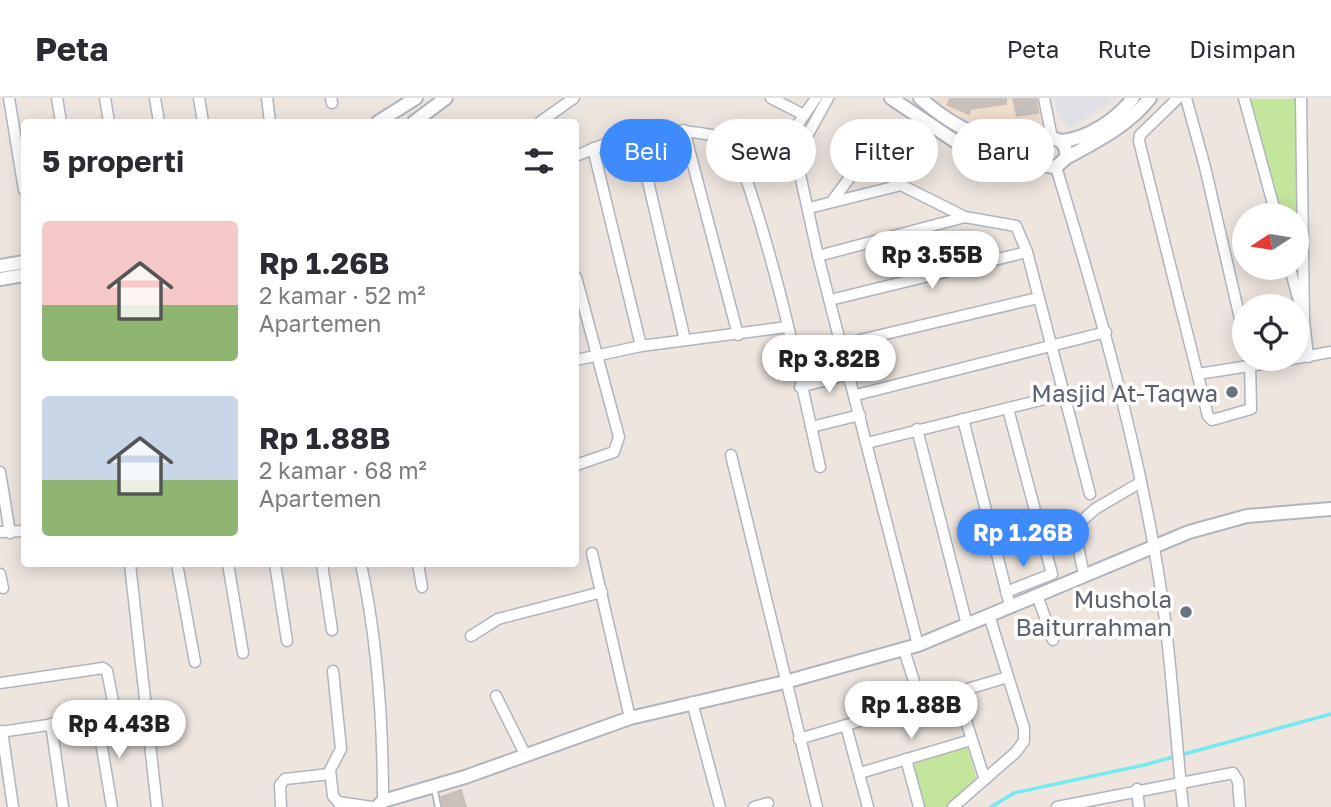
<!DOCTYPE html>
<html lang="id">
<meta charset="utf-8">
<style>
:root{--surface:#fff;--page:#f2f2f3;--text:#2b2b33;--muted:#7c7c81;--line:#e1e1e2;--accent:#3f8bfc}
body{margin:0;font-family:"Golos Text",sans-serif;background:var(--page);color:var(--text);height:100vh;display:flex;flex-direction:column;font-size:26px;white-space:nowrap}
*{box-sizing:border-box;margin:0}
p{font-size:23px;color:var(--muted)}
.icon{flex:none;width:38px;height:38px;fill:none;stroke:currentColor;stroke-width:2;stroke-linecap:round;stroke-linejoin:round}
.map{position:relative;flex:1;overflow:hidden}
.side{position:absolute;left:21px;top:21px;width:558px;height:448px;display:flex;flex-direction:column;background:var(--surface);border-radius:7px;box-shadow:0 4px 18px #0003}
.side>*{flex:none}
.guide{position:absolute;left:600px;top:21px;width:625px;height:63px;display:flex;gap:14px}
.needle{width:46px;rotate:258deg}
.controls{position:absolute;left:1232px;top:105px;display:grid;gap:14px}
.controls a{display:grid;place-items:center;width:77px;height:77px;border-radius:50%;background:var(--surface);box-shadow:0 4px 18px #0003;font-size:35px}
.price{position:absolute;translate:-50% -60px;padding:0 16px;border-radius:24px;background:#fff;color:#222;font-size:23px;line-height:46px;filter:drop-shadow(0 2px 4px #0008)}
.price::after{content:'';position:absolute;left:50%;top:42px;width:21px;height:16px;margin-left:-10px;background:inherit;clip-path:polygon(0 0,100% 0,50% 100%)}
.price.active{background:var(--accent);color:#fff}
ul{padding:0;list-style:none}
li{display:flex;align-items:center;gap:21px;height:175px;padding:0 21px}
li span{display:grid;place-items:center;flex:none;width:196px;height:140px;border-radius:7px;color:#555}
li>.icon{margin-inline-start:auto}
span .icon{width:84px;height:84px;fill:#fffc;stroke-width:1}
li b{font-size:30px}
h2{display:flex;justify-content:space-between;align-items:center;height:84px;padding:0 21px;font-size:30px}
.chip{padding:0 24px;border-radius:32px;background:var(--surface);box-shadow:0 4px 18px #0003;font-size:24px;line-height:63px}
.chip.active{background:var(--accent);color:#fff}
header{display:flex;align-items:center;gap:42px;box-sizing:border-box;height:98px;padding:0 35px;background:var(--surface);border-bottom:2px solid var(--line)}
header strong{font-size:33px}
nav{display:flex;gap:38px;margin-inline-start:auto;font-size:24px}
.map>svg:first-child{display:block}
</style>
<header>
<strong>Peta</strong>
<nav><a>Peta</a><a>Rute</a><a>Disimpan</a></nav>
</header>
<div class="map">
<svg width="1331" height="709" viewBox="0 0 1331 709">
<rect width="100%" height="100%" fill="#eee5df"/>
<!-- industrial -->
<path fill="#e0e0e7" d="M1054,0H1116L1070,31L1059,19Z"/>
<!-- education -->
<path fill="#f0decf" d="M933,0H1039L1046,32L1031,41H1012L960,23Z"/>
<!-- green -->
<g fill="#c4e59c">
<path d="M1249,1H1297L1301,200L1293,170H1297V117H1279Z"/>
<path d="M967,648L977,682L950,709H923L911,667Z"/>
</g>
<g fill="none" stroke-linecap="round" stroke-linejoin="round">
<!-- stream -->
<path stroke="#72eaf0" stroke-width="3.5" d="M991,709L1014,695L1144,667L1331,616"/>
</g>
<!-- building -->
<g fill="#c7c0bb" stroke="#cac0b9" stroke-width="2">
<path d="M950,0H1006V6L970,11L969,16L948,7Z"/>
<path d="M1013,0H1036L1038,15L1017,18Z"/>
<path d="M461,692L466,709H443L441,699Z"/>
</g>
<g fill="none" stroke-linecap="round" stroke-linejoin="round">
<!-- service casing -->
<g stroke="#b0b5bd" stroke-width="8">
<path id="service" d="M434,689L438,709"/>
</g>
<!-- minor casing -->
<g stroke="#b0b5bd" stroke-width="13">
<g id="minor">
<path d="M9,0L24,92"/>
<path d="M57,0L61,24"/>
<path d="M105,0L109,24"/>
<path d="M155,0L159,24"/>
<path d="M199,0L203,24"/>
<path d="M267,0L270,24"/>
<path d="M331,0L332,5"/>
<path d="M771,0L804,17"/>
<path d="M1044,0L1052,40"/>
<path d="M1178,0L1140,37L1139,43L1208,318L1212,322L1251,311L1250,261"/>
<path d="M1186,0L1205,69L1244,238"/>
<path d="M1244,0L1276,117"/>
<path d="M1301,0L1304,222"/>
<path d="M540,24L574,0"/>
<path d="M684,32L738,237"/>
<path d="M637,36L685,242"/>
<path d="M732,41C772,146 796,260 820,369"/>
<path d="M593,50L641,248"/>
<path d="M781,51L816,0"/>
<path d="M576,58C641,30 664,27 733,41C755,46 776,49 796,58L818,158L918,547"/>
<path d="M796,58L828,0"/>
<path d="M1056,69C1094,194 1131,320 1154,450C1170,536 1174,622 1183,709"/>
<path d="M833,102L859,67L869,62L901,87L965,119L1016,128L1027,154L1090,396"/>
<path d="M809,110L901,87"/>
<path d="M818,158L965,119"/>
<path d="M1290,170L1304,222L1308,259"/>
<path d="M576,179L619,339L614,354L576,367"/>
<path d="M830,202L1027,154"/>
<path d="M843,246L1038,200"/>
<path d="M1297,260L1331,254"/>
<path d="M576,262L641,248L787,229"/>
<path d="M1198,276L1293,261"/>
<path d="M800,289L850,276"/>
<path d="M856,297L1106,234"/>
<path d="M963,321L1010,508"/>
<path d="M811,329L860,317"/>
<path d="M917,331L967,527"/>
<path d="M867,345L1065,296"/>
<path d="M731,357L817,709"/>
<path d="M0,374L10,435"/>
<path d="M0,434L24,433"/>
<path d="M592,455L630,620"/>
<path d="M130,466L157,709"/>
<path d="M177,466L195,564"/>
<path d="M228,466L243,555"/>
<path d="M275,466L287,543"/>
<path d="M322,466L332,532"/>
<path d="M361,466C378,545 383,622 383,703"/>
<path d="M418,466L422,489"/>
<path d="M0,476L3,490"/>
<path d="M1084,477L1074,430L1095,411L1141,384"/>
<path d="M1006,494L1052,476L1008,311"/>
<path d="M1037,497L1053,542"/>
<path d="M471,538L498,521L602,494"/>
<path d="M904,552L921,605"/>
<path d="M333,573L341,651L330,672L333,698L338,704L372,709"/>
<path d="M0,585L103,570L107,573L114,608L109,618L0,634"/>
<path d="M957,595L984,679"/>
<path d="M496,598L526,658"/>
<path d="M692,604L720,709"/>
<path d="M97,620L112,709"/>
<path d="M51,626L63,709"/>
<path d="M846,628L868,709"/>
<path d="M2,633L13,709"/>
<path d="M799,641L1008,579"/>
<path d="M906,661L919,709"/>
<path d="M860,675L971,642"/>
<path d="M1137,691L1139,709"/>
<path d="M281,709L280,687L285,681L330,676"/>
<path d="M754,709L768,705"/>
<path d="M953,709L1016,654L1024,643V630L989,517"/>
<path d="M1057,709L1233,675L1238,683L1240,709"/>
</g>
</g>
<!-- tertiary casing -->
<g stroke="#b0b5bd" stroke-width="16">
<g id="tertiary">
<path d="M891,0L971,54L1006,63L1056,69L1066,60C1069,40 1047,33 1039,52L1043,65"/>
<path d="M920,0C960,35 987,44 1040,48"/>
<path d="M378,24L416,0"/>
<path d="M414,24L446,0"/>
<path d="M1061,43C1088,41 1117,21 1133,0"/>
<path d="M1066,60C1097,43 1128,28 1150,0"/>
<path d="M0,168L24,164"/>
<path d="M0,181L24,177"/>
<path d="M377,709L383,703L465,679L630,620L785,584L918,547L1189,434L1247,418L1331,411"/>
</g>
</g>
<!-- service -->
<use href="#service" stroke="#fff" stroke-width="4.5"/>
<!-- minor -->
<use href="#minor" stroke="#fff" stroke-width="10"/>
<!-- tertiary -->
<use href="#tertiary" stroke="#fff" stroke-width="12"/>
</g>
<!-- markers -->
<g fill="#6b7280" stroke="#fff" stroke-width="2.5">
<circle cx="1232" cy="294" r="7"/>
<circle cx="1186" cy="514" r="7"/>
</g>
<g text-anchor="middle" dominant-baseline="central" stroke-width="7" stroke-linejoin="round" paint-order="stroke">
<!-- worship labels -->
<g font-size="24" fill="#5b616d" stroke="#fff" text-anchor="end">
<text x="1218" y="294">Masjid At-Taqwa</text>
<text x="1172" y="500">Mushola<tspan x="1172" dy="28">Baiturrahman</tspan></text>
</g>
</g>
</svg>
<div class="controls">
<a><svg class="needle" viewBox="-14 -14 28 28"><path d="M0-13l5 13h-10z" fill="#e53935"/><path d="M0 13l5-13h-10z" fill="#7c7c81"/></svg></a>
<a><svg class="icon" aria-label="locate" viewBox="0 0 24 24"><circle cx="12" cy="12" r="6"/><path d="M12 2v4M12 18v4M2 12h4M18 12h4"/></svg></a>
</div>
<b class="price" style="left:932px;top:193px">Rp 3.55B</b>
<b class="price" style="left:829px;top:297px">Rp 3.82B</b>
<b class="price active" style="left:1023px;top:471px">Rp 1.26B</b>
<b class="price" style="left:911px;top:643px">Rp 1.88B</b>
<b class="price" style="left:119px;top:662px">Rp 4.43B</b>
<div class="guide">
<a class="chip active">Beli</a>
<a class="chip">Sewa</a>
<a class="chip">Filter</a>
<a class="chip">Baru</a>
</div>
<section class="side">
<h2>5 properti<svg class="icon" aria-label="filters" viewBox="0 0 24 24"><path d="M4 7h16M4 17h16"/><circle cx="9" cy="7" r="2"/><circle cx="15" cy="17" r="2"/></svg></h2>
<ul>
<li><span style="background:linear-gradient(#f6c9c9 60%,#8fb573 0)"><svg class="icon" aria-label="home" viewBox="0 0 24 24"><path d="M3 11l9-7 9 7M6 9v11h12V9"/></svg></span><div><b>Rp 1.26B</b><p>2 kamar · 52 m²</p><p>Apartemen</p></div></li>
<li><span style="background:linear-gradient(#c9d6e8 60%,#8fb573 0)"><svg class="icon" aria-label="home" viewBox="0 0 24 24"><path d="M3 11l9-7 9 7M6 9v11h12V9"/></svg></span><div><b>Rp 1.88B</b><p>2 kamar · 68 m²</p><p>Apartemen</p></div></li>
</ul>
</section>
</div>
